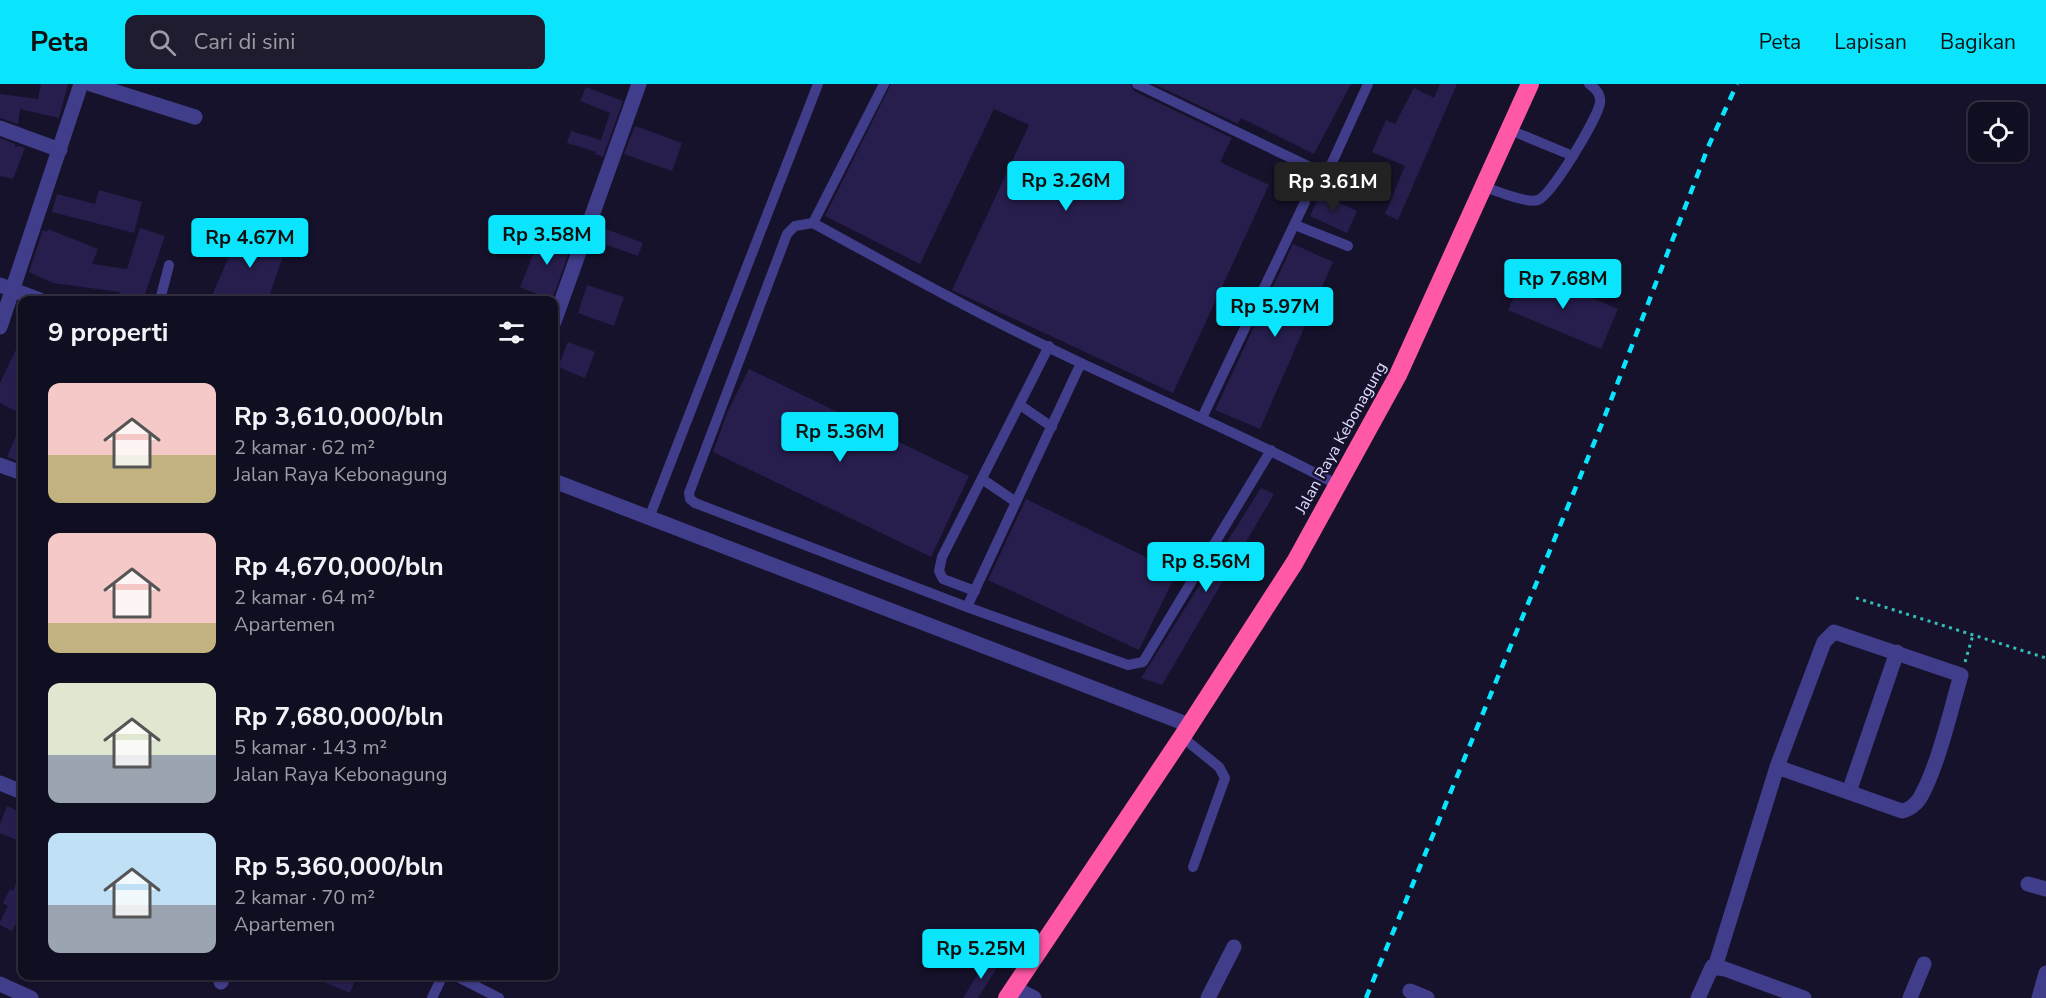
<!DOCTYPE html>
<html lang="id">
<meta charset="utf-8">
<style>
:root{--surface:#100e21;--page:#1e1c2e;--text:#f1f3f6;--muted:#9c9ca5;--line:#302e3f;--accent:#0ae4fd}
body{margin:0;font-family:"Nunito Sans",sans-serif;background:var(--page);color:var(--text);height:100vh;display:flex;flex-direction:column;font-size:22px;white-space:nowrap}
*{box-sizing:border-box;margin:0}
p{font-size:20px;color:var(--muted)}
.icon{flex:none;width:33px;height:33px;fill:none;stroke:currentColor;stroke-width:2;stroke-linecap:round;stroke-linejoin:round}
.map{position:relative;flex:1;overflow:hidden}
.panel{position:absolute;left:18px;top:212px;width:540px;height:684px;display:flex;flex-direction:column;background:var(--surface);border-radius:12px;box-shadow:0 2px 4px #0004,0 0 0 2px var(--line)}
.panel>*{flex:none}
.buttons{position:absolute;left:1968px;top:18px;display:grid;gap:12px}
.buttons a{display:grid;place-items:center;width:60px;height:60px;border-radius:12px;background:var(--surface);box-shadow:0 2px 4px #0004,0 0 0 2px var(--line);font-size:30px}
.price{position:absolute;translate:-50% -51px;padding:0 14px;border-radius:6px;background:var(--accent);color:#111;font-size:20px;line-height:39px;filter:drop-shadow(0 2px 3px #0008)}
.price::after{content:'';position:absolute;left:50%;top:36px;width:18px;height:14px;margin-left:-9px;background:inherit;clip-path:polygon(0 0,100% 0,50% 100%)}
.price.selected{background:#222;color:#fff}
ul{padding:0;list-style:none}
li{display:flex;align-items:center;gap:18px;height:150px;padding:0 30px}
li span{display:grid;place-items:center;flex:none;width:168px;height:120px;border-radius:12px;color:#555}
li>.icon{margin-inline-start:auto}
span .icon{width:72px;height:72px;fill:#fffc;stroke-width:1}
li b{font-size:26px}
h2{display:flex;justify-content:space-between;align-items:center;height:72px;padding:0 30px;font-size:26px}
header{display:flex;align-items:center;gap:36px;box-sizing:border-box;height:84px;padding:0 30px;background:var(--accent);color:#111}
header strong{font-size:28px}
nav{display:flex;gap:33px;margin-inline-start:auto;font-size:21px}
.search{width:420px;height:54px;background:var(--page);display:flex;align-items:center;gap:15px;box-sizing:border-box;padding:0 21px;border-radius:12px;color:var(--muted);font-size:22px}
.map>svg:first-child{display:block}
</style>
<header>
<strong>Peta</strong>
<div class="search"><svg class="icon" aria-label="search" viewBox="0 0 24 24"><circle cx="10" cy="10" r="6"/><path d="M15 15l6 6"/></svg>Cari di sini</div>
<nav><a>Peta</a><a>Lapisan</a><a>Bagikan</a></nav>
</header>
<div class="map">
<svg width="2046" height="914" viewBox="0 0 2046 914">
<rect width="100%" height="100%" fill="#16122c"/>
<!-- building -->
<g fill="#271e4d">
<path d="M41,0H68L59,34L20,25L18,40L0,34V10L38,15Z"/>
<path d="M891,0H1130L1134,7L1232,54L1220,78L1269,101L1173,309L952,206L1029,41L994,25L920,180L825,132Z"/>
<path d="M1154,0H1351L1314,70L1241,34L1238,40Z"/>
<path d="M1440,0H1457L1398,136L1385,130L1405,82L1372,68L1386,36L1395,40L1414,4L1434,14Z"/>
<path d="M586,3L623,17L603,73L595,70L596,68L567,59L571,47L601,56L610,29L580,17Z"/>
<path d="M635,42L682,59L672,87L624,70Z"/>
<path d="M0,54L15,60V63L20,62L25,64L13,95L0,92Z"/>
<path d="M99,106L142,118L134,149L52,128L57,110L95,120Z"/>
<path d="M1320,110L1357,127L1347,149L1310,132Z"/>
<path d="M140,144L165,152L143,216H118L120,208L53,199L29,188L43,146L47,148L48,145L98,165L92,180L127,185Z"/>
<path d="M241,145L287,160L268,216H210Z"/>
<path d="M606,145L643,159L638,172L601,159Z"/>
<path d="M543,147L572,160L552,216L520,203Z"/>
<path d="M1293,160L1333,178L1260,345L1215,326Z"/>
<path d="M1526,186L1618,225L1601,265L1508,226Z"/>
<path d="M587,201L624,213L614,242L578,229Z"/>
<path d="M22,253V330L0,319V299Z"/>
<path d="M568,258L595,268L585,294L558,283Z"/>
<path d="M749,285L969,392L931,473L713,368L727,329Z"/>
<path d="M22,337V374L21,378L7,373Z"/>
<path d="M1261,404L1274,410L1162,601L1141,594Z"/>
<path d="M1026,415L1177,488L1139,566L988,496Z"/>
<path d="M7,722L22,729V758L0,749V740Z"/>
<path d="M22,783V829L12,847L0,841V838L8,822L3,819L10,805L13,807Z"/>
<path d="M987,875L998,882L978,914H963Z"/>
<path d="M307,891H357L350,909Z"/>
</g>
<g fill="none" stroke-linecap="round" stroke-linejoin="round">
<!-- path -->
<g stroke="#32bdb5" stroke-width="3" stroke-dasharray="3 4.5" stroke-linecap="butt">
<path d="M1856,514L2046,574"/>
<path d="M1965,578L1973,551"/>
</g>
<!-- lane -->
<g stroke="#403d8a" stroke-width="10">
<path d="M1137,0L1312,84L1323,85L1331,81L1368,0"/>
<path d="M1510,46L1573,72"/>
<path d="M1485,103C1496,107 1528,120 1538,116C1552,111 1598,33 1600,19C1601,10 1596,5 1589,0"/>
<path d="M813,139L884,0"/>
<path d="M1295,141L1348,162"/>
<path d="M160,216L169,181"/>
<path d="M1020,321L1052,343"/>
<path d="M1202,334L1305,118"/>
<path d="M1271,366L1143,578L1128,581L967,523L695,419L690,415L689,409L787,150L795,142L813,139C902,188 991,237 1083,280C1169,320 1255,357 1338,401"/>
<path d="M982,395L1016,418"/>
<path d="M649,434L818,0"/>
<path d="M975,507L943,495L939,487L942,473L1049,262"/>
<path d="M967,523L1081,279"/>
<path d="M1182,653L1219,683L1225,694L1193,783"/>
<path d="M454,891L499,914"/>
<path d="M432,914L443,891"/>
</g>
<!-- street -->
<g stroke="#403d8a" stroke-width="15">
<path d="M91,0L195,33"/>
<path d="M0,44L60,66"/>
<path d="M0,201L40,216"/>
<path d="M554,238L639,0"/>
<path d="M0,243L81,0"/>
<path d="M0,381L22,389"/>
<path d="M554,397L1189,641"/>
<path d="M0,699L22,708"/>
<path d="M1849,708L1897,568"/>
<path d="M2028,800L2046,805"/>
<path d="M1715,883L1777,683L1824,558L1834,548L1961,591C1950,628 1939,680 1920,714C1916,720 1909,726 1902,727L1777,683"/>
<path d="M221,898L224,891"/>
<path d="M0,900L31,914"/>
<path d="M1014,904L1034,914"/>
<path d="M1410,907L1427,914"/>
<path d="M1208,914L1234,863"/>
<path d="M1698,914L1712,883L1725,885L1804,914"/>
<path d="M1910,914L1924,880"/>
<path d="M2039,914L2046,889"/>
</g>
<!-- highway -->
<path stroke="#fe58a7" stroke-width="18" d="M1007,914L1182,653L1295,478L1398,291L1530,0"/>
<!-- rail -->
<path stroke="#0ae4fd" stroke-width="4.5" stroke-dasharray="9 8" stroke-linecap="butt" d="M1366,914L1601,342L1709,61L1737,0"/>
</g>
<g text-anchor="middle" dominant-baseline="central" stroke-width="4.5" stroke-linejoin="round" paint-order="stroke">
<!-- street labels -->
<g font-size="16" fill="#e0dcff" stroke="#16122c">
<text transform="translate(1341 354) rotate(-61)">Jalan Raya Kebonagung</text>
</g>
</g>
</svg>
<div class="buttons">
<a><svg class="icon" aria-label="locate" viewBox="0 0 24 24"><circle cx="12" cy="12" r="6"/><path d="M12 2v4M12 18v4M2 12h4M18 12h4"/></svg></a>
</div>
<b class="price" style="left:1066px;top:128px">Rp 3.26M</b>
<b class="price selected" style="left:1333px;top:129px">Rp 3.61M</b>
<b class="price" style="left:547px;top:182px">Rp 3.58M</b>
<b class="price" style="left:250px;top:185px">Rp 4.67M</b>
<b class="price" style="left:1563px;top:226px">Rp 7.68M</b>
<b class="price" style="left:1275px;top:254px">Rp 5.97M</b>
<b class="price" style="left:840px;top:379px">Rp 5.36M</b>
<b class="price" style="left:1206px;top:509px">Rp 8.56M</b>
<b class="price" style="left:981px;top:896px">Rp 5.25M</b>
<section class="panel">
<h2>9 properti<svg class="icon" aria-label="filters" viewBox="0 0 24 24"><path d="M4 7h16M4 17h16"/><circle cx="9" cy="7" r="2"/><circle cx="15" cy="17" r="2"/></svg></h2>
<ul>
<li><span style="background:linear-gradient(#f6c9c9 60%,#c2b280 0)"><svg class="icon" aria-label="home" viewBox="0 0 24 24"><path d="M3 11l9-7 9 7M6 9v11h12V9"/></svg></span><div><b>Rp 3,610,000/bln</b><p>2 kamar · 62 m²</p><p>Jalan Raya Kebonagung</p></div></li>
<li><span style="background:linear-gradient(#f6c9c9 75%,#c2b280 0)"><svg class="icon" aria-label="home" viewBox="0 0 24 24"><path d="M3 11l9-7 9 7M6 9v11h12V9"/></svg></span><div><b>Rp 4,670,000/bln</b><p>2 kamar · 64 m²</p><p>Apartemen</p></div></li>
<li><span style="background:linear-gradient(#dfe7d0 60%,#9aa5b1 0)"><svg class="icon" aria-label="home" viewBox="0 0 24 24"><path d="M3 11l9-7 9 7M6 9v11h12V9"/></svg></span><div><b>Rp 7,680,000/bln</b><p>5 kamar · 143 m²</p><p>Jalan Raya Kebonagung</p></div></li>
<li><span style="background:linear-gradient(#bfe0f5 60%,#9aa5b1 0)"><svg class="icon" aria-label="home" viewBox="0 0 24 24"><path d="M3 11l9-7 9 7M6 9v11h12V9"/></svg></span><div><b>Rp 5,360,000/bln</b><p>2 kamar · 70 m²</p><p>Apartemen</p></div></li>
</ul>
</section>
</div>
